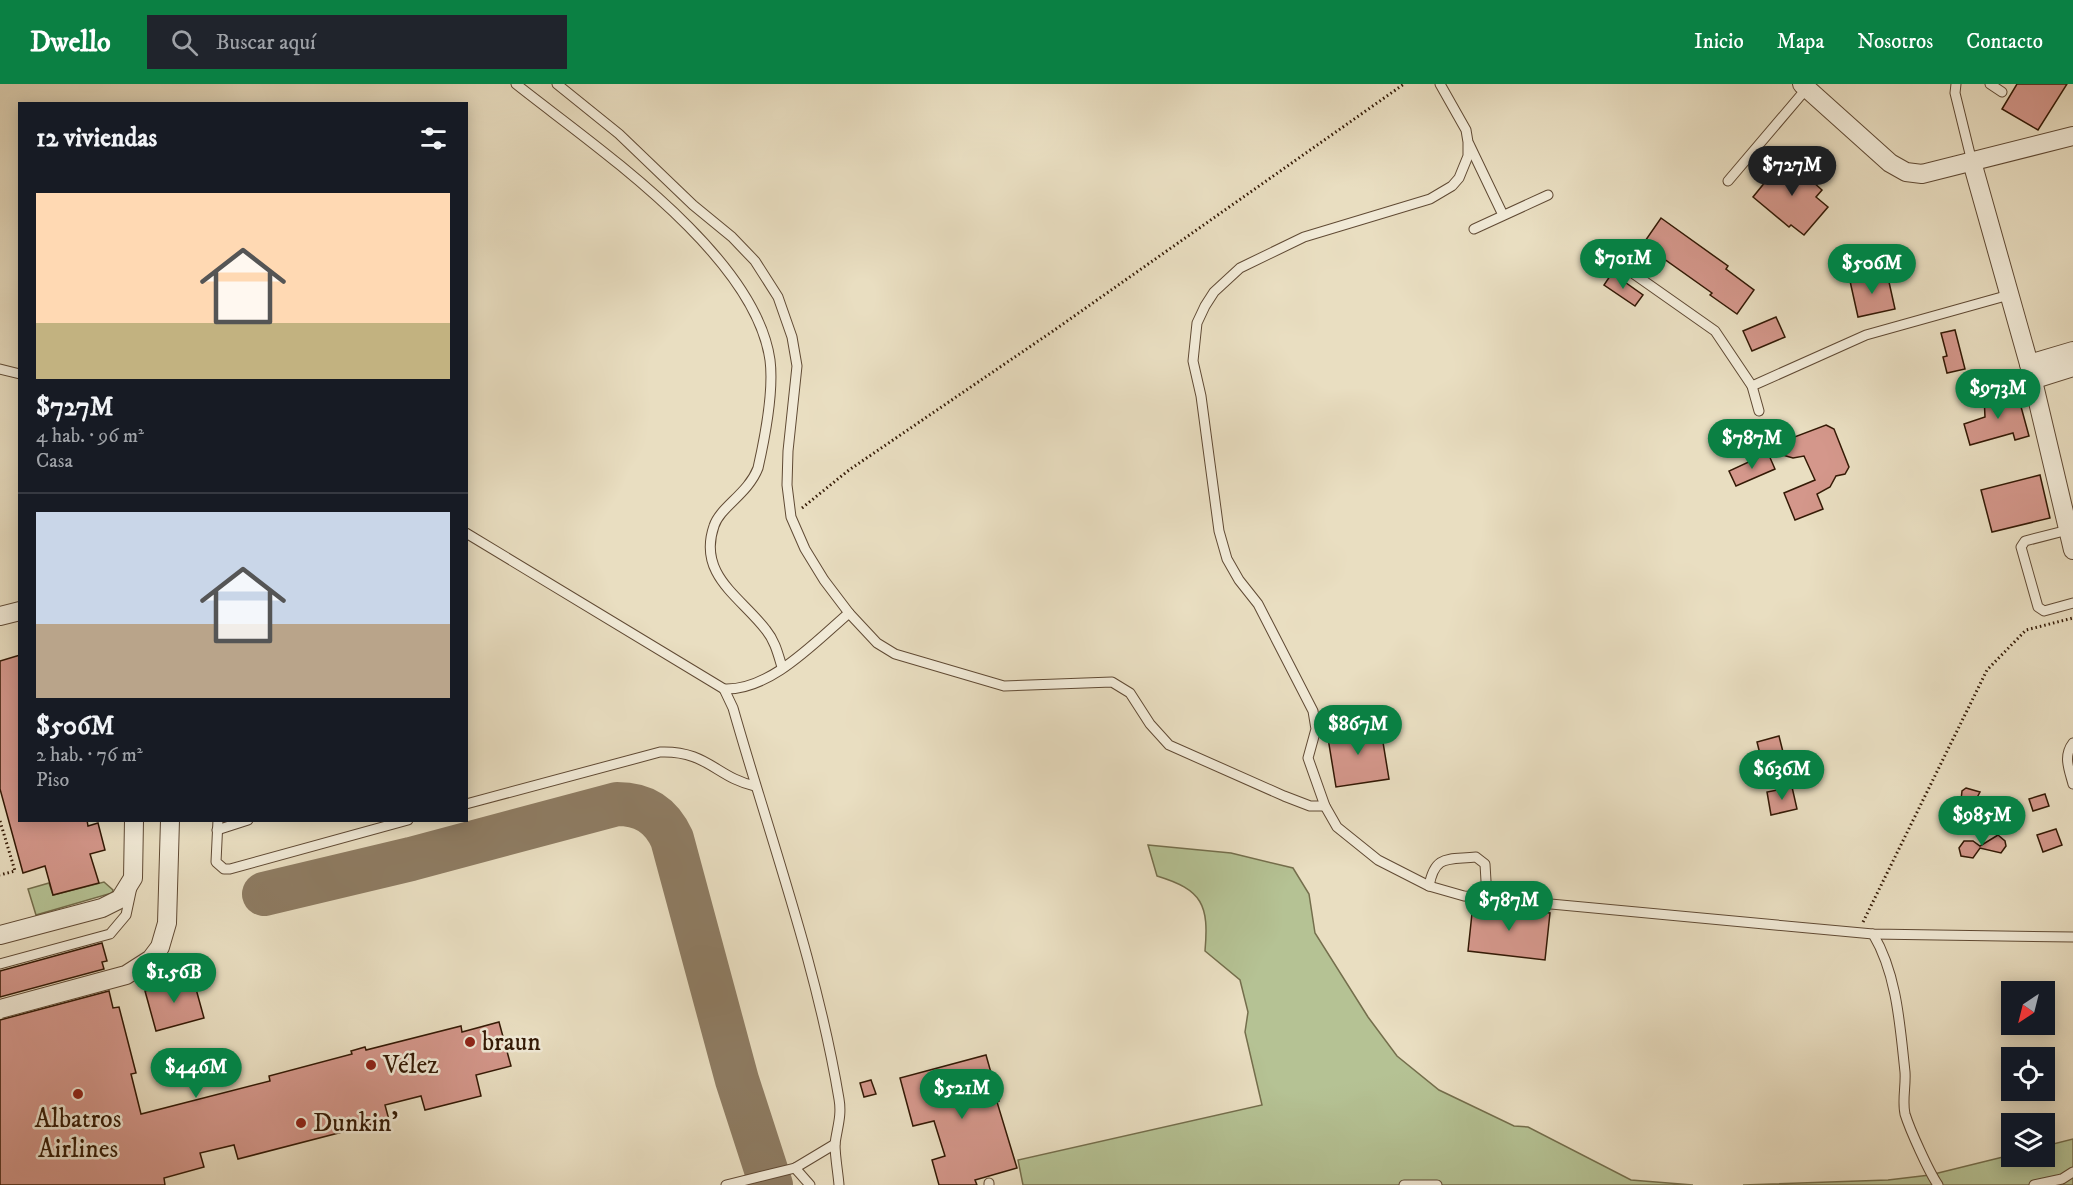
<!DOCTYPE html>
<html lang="es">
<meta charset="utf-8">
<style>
:root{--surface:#171b24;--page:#20242c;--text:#f1f3f6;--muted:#9ea1a6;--line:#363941;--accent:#0b8043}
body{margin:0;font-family:"IM FELL DW Pica",serif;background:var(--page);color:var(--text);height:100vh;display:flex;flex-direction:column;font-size:22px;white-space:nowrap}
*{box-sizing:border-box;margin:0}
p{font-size:20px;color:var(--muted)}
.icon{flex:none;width:33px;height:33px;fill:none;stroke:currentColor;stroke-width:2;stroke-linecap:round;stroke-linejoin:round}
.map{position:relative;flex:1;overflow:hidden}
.details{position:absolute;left:18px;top:18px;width:450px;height:720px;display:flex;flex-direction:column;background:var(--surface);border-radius:0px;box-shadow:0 3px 15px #0003}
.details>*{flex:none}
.needle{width:39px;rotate:215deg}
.controls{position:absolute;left:2001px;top:897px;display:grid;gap:12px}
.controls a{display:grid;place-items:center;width:54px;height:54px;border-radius:0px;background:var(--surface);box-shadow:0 3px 15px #0003;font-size:30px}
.price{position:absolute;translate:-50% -51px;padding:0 14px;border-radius:21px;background:var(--accent);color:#fff;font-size:20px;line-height:39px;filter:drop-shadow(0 2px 3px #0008)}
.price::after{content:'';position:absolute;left:50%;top:36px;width:18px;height:14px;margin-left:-9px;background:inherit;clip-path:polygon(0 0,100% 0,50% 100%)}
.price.selected{background:#222;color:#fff}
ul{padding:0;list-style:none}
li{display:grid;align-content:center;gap:12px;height:318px;padding:0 18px}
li+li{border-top:2px solid var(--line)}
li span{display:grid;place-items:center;height:186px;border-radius:0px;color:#555}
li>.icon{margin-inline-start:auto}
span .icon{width:108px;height:108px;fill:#fffc;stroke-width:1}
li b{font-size:26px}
h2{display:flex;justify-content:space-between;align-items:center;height:72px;padding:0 18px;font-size:26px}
header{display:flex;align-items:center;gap:36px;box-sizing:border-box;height:84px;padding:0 30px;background:var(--accent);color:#fff}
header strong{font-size:28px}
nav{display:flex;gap:33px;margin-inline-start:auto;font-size:21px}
.search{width:420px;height:54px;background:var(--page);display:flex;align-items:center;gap:15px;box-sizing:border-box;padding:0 21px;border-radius:0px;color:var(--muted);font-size:22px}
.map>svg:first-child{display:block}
</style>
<header>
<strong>Dwello</strong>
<div class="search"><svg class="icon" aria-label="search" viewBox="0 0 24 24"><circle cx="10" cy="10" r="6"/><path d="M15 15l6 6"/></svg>Buscar aquí</div>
<nav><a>Inicio</a><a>Mapa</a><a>Nosotros</a><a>Contacto</a></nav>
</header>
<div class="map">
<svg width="2073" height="1101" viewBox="0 0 2073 1101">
<rect width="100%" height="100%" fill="#e9dec1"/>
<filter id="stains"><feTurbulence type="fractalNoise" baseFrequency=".00333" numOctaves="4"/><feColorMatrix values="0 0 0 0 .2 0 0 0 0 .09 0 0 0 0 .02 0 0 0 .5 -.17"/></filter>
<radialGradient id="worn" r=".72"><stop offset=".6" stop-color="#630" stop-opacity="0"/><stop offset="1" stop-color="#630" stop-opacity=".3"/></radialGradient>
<!-- green -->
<g fill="#b5c294" stroke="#746e4c" stroke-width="1.5">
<path d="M1148,761L1231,769L1293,784L1309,810L1315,849L1368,933L1397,972L1439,1006L1514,1042L1528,1043L1631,1096L1693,1101H1023L1018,1076L1262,1021L1245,948L1248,928L1240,896L1205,867C1209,821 1203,806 1157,792Z"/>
<path d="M104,798L113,806L112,809L36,831L28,805L49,799L53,811Z"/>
<path d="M2073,1055V1101H1743L1888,1096L1930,1091L2011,1071L2044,1072L2045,1062Z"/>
</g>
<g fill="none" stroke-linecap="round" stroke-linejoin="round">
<!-- taxiway -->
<path stroke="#8e7c63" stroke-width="44" d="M264,810L411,775L617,720C643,720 661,731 672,755L737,996L771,1101"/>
</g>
<!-- building -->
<g fill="#d4978b" stroke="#331905" stroke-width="1.5">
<path d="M2017,0H2067L2038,46L2002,25Z"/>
<path d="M1783,76L1795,86L1800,79L1817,93L1813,98L1822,106L1816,113L1828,123L1804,151L1791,141L1789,143L1753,113Z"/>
<path d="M1661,134L1728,182L1726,185L1754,206L1737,230L1710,211L1712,209L1643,160Z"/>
<path d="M1612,189L1643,211L1635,222L1604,201Z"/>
<path d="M1887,189L1895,225L1858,233L1850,197Z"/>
<path d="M1776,233L1785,253L1752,267L1743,247Z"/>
<path d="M1955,246L1965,285L1947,289L1943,273L1947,272L1941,249Z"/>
<path d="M2017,308L2029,352L2015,356L2013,349L1970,361L1964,340L1985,333L1984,312L1991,309L2001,313Z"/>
<path d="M1826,341L1834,345L1849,383L1845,390L1836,392L1830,403L1817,410L1823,425L1795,436L1784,409L1815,396L1804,372L1793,374L1779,370L1789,355Z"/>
<path d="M1768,369L1775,385L1736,402L1729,387Z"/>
<path d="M2040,391L2050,434L1992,448L1981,406Z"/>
<path d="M20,571V736H87L88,742L98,739L105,766L90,770L99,799L53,811L45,782L23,789L0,705V577Z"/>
<path d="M1380,640L1389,695L1336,703L1327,648Z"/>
<path d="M1779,652L1785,676L1763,682L1757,658Z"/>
<path d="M1792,703L1797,725L1771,731L1767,708Z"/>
<path d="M1966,704L1980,708L1973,721L1964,719L1961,716L1962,707Z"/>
<path d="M2045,710L2049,722L2033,727L2029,715Z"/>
<path d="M2056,745L2062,761L2043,768L2037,751Z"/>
<path d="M1998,751L2005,757L2006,762L2001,769L1980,764L1973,774L1961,772L1959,764L1964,757H1973L1980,762Z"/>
<path d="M1473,820L1550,829L1545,876L1468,867Z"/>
<path d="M102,859L107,877L102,878L104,885L0,913V887Z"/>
<path d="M193,894L204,934L156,947L145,907Z"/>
<path d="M109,907L113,924L119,923L136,989L131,990L141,1030L270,997L269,992L352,970L351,967L365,963L366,966L461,942L462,948L499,938L511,982L476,991L481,1012L425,1026L421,1012L385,1021L389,1036L238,1075L234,1061L200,1069L204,1083L164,1094L165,1101H0V936Z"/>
<path d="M986,971L999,1017L997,1018L1017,1084L975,1096L977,1101H939L932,1076L945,1072L934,1037L913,1042L900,994Z"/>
<path d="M871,996L876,1010L864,1013L860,999Z"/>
</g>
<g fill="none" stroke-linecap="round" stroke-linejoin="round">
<!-- service casing -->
<g stroke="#604a34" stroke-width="11">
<g id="service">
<path d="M516,0C595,63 755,170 770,276C774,307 765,353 758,384C748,410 720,423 714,442C697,491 741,513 766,546C775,557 778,570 782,583"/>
<path d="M557,0L619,50L693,121L732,153L755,177L778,213L792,253L797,282L788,367L787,401L791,433L805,465L824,496L849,529L877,559L895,570L1004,602L1112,598L1130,609L1150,640L1169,661L1284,712L1310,722H1325"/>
<path d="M1440,0L1466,46L1468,58V72L1459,94L1452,102L1430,115L1304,153L1240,184L1214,208L1205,222L1197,239L1193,277L1201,312L1219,447L1227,475L1239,496L1258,520L1313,627L1316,645L1308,674L1325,722L1337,743L1378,776L1429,802L1464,812L1873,850L2073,853"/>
<path d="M1956,0L1955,9L1972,78"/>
<path d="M1990,0L2002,8"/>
<path d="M1469,60L1503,131"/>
<path d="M1728,97L1807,4"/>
<path d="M1474,145L1548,111"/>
<path d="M1607,171L1715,247L1752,302L1759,327"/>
<path d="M0,285L20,290"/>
<path d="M1752,302L1866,251L2009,211"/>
<path d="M2068,446L2025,457L2021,463L2038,523L2044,527L2073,519"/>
<path d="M466,449L724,605C770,607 815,558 849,529"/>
<path d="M724,605L733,624C770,754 817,882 839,1015C842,1032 837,1044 835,1060C835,1073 838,1088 839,1101"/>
<path d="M2073,659C2063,672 2069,685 2073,700"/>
<path d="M466,720L660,668C707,666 717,694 755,702"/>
<path d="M218,736L216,778L224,785H230L408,736"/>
<path d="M217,746L248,736"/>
<path d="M1429,802C1435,770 1448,776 1476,773L1485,780L1487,814"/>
<path d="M1873,850C1897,890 1900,942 1905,988C1906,1002 1902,1017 1905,1030C1910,1046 1929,1088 1938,1101"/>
<path d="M0,880L110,850L126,831L132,803"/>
<path d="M795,1084L810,1101"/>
<path d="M989,1099V1101"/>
<path d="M726,1101L795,1084L835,1060"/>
<path d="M1404,1101H1437"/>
<path d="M2034,1101L2062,1095L2073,1088"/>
</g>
</g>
<!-- minor casing -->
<g stroke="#604a34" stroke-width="20">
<g id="minor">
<path d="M1802,0L1890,79L1906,88L1922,90L2073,52"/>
<path d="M1972,78L2029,280L2073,466"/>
<path d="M2029,280L2073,267"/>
<path d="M2032,296L2073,283"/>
<path d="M0,532L20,527"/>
<path d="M0,851L102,824L120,815L133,794L134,736"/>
</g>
</g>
<!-- path -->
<g stroke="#331905" stroke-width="3" stroke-dasharray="1.5 3" stroke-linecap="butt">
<path d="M802,424L849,386L1053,247L1404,0"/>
<path d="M0,737L15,787L0,791"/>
<path d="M1863,838L1987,586L2026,546L2073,534"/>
</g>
<!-- service -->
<use href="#service" stroke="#f1ead7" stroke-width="9"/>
<!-- minor -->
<use href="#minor" stroke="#f1ead7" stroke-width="18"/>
<!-- minor-bridge casing -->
<g stroke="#604a34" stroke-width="20" stroke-linecap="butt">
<path id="minor-bridge" d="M0,925L126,891L151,875L160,863L167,839L170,736"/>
</g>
<!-- minor-bridge -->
<use href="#minor-bridge" stroke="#f1ead7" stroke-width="18"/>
</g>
<!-- markers -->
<g fill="#8f2418" stroke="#f1ead7" stroke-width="2">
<circle cx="470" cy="958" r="6"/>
<circle cx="371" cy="981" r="6"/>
<circle cx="78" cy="1010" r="6"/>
<circle cx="301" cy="1039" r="6"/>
</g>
<g text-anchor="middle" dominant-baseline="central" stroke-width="5" stroke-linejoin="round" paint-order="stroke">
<!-- poi labels -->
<g font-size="26" fill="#331905" stroke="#f1ead7" text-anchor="start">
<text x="482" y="958">braun</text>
<text x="383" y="981">Vélez</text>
<text x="78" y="1035" text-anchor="middle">Albatros<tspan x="78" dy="30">Airlines</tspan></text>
<text x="313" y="1039">Dunkin'</text>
</g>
</g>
<rect width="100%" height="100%" filter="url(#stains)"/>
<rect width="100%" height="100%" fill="url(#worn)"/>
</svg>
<div class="controls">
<a><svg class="needle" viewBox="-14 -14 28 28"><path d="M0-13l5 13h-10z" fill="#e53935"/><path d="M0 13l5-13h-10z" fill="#9ea1a6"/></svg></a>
<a><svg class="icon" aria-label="locate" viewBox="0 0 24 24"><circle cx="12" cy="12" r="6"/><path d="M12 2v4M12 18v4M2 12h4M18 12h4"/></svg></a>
<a><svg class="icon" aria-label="layers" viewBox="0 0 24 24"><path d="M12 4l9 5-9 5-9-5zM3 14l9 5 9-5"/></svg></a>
</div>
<b class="price selected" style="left:1792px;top:113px">$727M</b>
<b class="price" style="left:1623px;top:206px">$701M</b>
<b class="price" style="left:1872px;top:211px">$506M</b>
<b class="price" style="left:1998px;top:336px">$973M</b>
<b class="price" style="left:1752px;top:386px">$787M</b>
<b class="price" style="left:1358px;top:672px">$867M</b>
<b class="price" style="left:1782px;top:717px">$636M</b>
<b class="price" style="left:1982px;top:763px">$985M</b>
<b class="price" style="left:1509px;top:848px">$787M</b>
<b class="price" style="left:174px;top:920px">$1.56B</b>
<b class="price" style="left:196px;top:1015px">$446M</b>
<b class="price" style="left:962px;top:1036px">$521M</b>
<section class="details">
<h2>12 viviendas<svg class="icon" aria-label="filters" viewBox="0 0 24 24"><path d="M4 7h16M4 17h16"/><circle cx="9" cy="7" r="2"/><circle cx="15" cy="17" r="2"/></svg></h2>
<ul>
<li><span style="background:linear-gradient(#ffd9b3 70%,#c2b280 0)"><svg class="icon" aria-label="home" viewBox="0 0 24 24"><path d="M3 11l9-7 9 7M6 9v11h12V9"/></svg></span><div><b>$727M</b><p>4 hab. · 96 m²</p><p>Casa</p></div></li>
<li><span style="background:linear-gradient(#c9d6e8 60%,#b9a48a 0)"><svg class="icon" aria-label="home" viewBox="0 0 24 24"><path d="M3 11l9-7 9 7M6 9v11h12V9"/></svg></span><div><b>$506M</b><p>2 hab. · 76 m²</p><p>Piso</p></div></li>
</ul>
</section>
</div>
